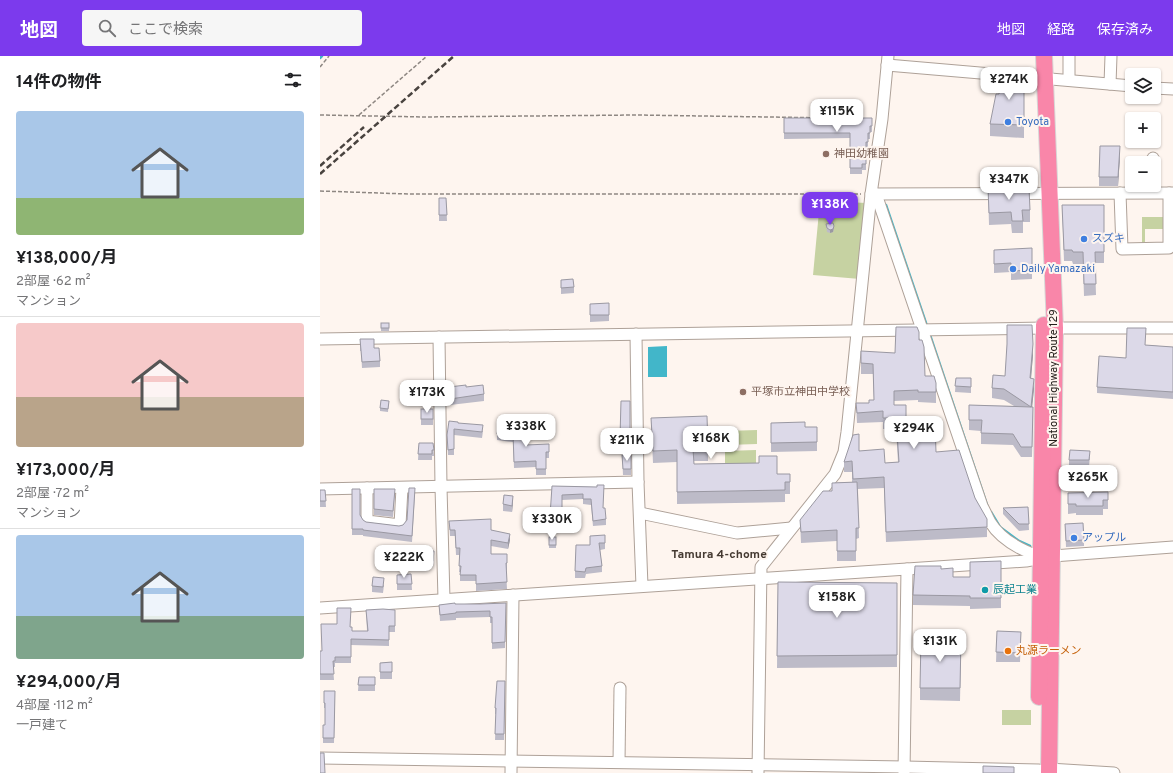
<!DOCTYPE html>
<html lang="ja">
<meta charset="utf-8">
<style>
:root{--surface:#fff;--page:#f6f6f6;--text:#202124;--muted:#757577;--line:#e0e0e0;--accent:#7c3aed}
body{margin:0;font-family:Overpass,"Noto Sans JP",sans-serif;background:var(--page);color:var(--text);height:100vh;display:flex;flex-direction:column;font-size:15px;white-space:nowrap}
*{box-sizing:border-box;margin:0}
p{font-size:13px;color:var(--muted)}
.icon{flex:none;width:22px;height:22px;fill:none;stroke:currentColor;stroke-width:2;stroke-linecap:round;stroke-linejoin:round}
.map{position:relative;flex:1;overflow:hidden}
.drawer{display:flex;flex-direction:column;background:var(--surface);width:320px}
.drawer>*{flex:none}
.fabs{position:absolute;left:805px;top:12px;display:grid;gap:8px}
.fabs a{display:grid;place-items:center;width:36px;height:36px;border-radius:4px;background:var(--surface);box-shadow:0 1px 3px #0004;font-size:20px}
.price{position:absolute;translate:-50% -34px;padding:0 9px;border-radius:8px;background:#fff;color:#222;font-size:13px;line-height:26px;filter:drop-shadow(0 1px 2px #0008)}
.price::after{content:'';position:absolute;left:50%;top:24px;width:12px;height:9px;margin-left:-6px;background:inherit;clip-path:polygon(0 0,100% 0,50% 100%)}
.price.selected{background:var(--accent);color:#fff}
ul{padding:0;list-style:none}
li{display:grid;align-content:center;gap:8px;height:212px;padding:0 16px}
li+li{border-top:1px solid var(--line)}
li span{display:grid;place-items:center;height:124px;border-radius:4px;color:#555}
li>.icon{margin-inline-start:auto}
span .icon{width:72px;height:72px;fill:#fffc;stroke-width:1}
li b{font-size:17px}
h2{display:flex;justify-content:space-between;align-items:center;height:48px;padding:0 16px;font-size:17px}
header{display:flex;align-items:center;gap:24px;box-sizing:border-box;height:56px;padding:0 20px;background:var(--accent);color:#fff}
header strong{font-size:19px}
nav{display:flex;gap:22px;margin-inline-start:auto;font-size:14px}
.search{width:280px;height:36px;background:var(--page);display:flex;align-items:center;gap:10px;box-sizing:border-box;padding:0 14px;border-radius:4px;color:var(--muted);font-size:15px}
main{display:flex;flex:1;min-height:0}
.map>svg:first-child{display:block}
</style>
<header>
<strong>地図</strong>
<div class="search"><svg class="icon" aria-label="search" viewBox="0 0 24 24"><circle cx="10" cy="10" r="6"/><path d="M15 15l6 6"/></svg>ここで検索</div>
<nav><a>地図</a><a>経路</a><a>保存済み</a></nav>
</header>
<main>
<section class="drawer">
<h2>14件の物件<svg class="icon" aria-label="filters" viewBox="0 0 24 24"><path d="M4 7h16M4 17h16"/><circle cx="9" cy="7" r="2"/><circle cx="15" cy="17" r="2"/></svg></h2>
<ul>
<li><span style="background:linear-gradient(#a9c7e8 70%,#8fb573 0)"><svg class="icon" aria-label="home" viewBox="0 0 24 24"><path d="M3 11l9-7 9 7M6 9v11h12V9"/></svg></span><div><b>¥138,000/月</b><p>2部屋 · 62 m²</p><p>マンション</p></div></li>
<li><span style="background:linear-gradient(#f6c9c9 60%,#b9a48a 0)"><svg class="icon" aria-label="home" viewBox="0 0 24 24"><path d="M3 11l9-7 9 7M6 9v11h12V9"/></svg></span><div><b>¥173,000/月</b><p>2部屋 · 72 m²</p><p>マンション</p></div></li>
<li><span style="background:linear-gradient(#a9c7e8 65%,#7fa58c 0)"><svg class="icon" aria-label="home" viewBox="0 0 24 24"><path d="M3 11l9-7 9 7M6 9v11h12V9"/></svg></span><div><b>¥294,000/月</b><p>4部屋 · 112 m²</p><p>一戸建て</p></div></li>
</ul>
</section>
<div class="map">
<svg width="853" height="717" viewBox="0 0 853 717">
<rect width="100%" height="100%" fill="#fef5ef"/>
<!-- green -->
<g fill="#c6d2a2">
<path d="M500,145L547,147L540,223L493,219Z"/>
<path d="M822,161H848V173H825V189H822Z"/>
<path d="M437,374V388L407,389L406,375Z"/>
<path d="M436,394V408L405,409V395Z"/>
<rect x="682" y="654" width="29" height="15"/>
</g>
<!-- water -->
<path fill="#42b6c9" d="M347,290V321H328V291Z"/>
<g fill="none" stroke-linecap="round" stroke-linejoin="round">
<!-- stream -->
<g stroke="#42b6c9" stroke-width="2.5">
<path d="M0,2L2,0"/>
<path d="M566,149L607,270"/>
<path d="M609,276L668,452"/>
<path d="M671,456L680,471L699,485L710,490"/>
</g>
<!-- minor casing -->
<g stroke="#aea198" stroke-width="13">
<g id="minor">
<path d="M567,9L812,30"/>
<path d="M749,24V0"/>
<path d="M790,28L791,0"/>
<path d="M834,32L853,33"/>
<path d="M833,107V102"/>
<path d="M800,137L802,193L849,192V137"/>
<path d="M551,138L853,137"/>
<path d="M556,138L662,450C665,455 667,461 670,466C681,484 703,495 721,501"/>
<path d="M316,278L318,426L322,530"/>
<path d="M119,281L121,431L124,543"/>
<path d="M0,283L724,272H853"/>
<path d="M47,432V465L80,469L82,432"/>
<path d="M0,433L318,426"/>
<path d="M320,457L417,477L471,472"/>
<path d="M0,552L587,513L706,505L733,500L853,491"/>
<path d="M0,702L585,711L719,714"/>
<path d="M299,706L300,632"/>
<path d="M729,713L794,717"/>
<path d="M191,717L193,539"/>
<path d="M438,717L441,511L515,418L524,396L527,376L551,138L562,63L568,0"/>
<path d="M584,717L587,513"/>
</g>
</g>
<!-- highway casing -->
<g stroke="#d7d6d6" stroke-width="18">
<g id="highway">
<path d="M724,0L735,272L729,717"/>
<path d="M719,641L724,269"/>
</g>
</g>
<!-- path -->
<g stroke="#8e8782" stroke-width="1.5" stroke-dasharray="4 2" stroke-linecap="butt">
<path d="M0,11L9,0"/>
<path d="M0,59L104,61L317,59L514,62"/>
<path d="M39,59L107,0"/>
<path d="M0,135L88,138H541"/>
</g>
<!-- minor -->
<use href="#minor" stroke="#fff" stroke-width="11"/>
<!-- highway -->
<use href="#highway" stroke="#f986a9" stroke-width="16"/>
<!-- rail -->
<g stroke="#49433f" stroke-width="2.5" stroke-dasharray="6 3" stroke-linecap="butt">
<path d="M0,110L44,71"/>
<path d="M0,118L134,0"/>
</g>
</g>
<!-- wall -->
<g fill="#bdbbc8">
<path d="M700,33H704V82L670,80V68L679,38Z"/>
<path d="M464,62H552V76H550V83H548V92H546V114H542V118H530V82L464,83Z"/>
<path d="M800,100L798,130H779V121Z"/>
<path d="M668,132L710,154V166H703V177H692L691,168L669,169Z"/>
<path d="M119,142H126L127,165H119Z"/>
<path d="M742,149H784V207H775L776,239L764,240L763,208H753L752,205H744Z"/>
<path d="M506,168L514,173L513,176L510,177L507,176Z"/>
<path d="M674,194L712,214V223L691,224V216L674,217Z"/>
<path d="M241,224L254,231V237L241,238Z"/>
<path d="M270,248L289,259V265L270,266Z"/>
<rect x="61" y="267" width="8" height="8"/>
<path d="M40,283L54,292L60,305V311L42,312L41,295H40Z"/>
<path d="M599,284L605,320L616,327V347L598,346V344L574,345V349L586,368L616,396L655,442L667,471V481L566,486L564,432L538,433L539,482L536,483V505H517V485L481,487L480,464L512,435V427L532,426V416H524V406L539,395L565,407L578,406L576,373H563V366L537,367L536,347H549L554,344L553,318H541V307L575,297Z"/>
<path d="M825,289L853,291V343L777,337V331L806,302Z"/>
<path d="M713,299L711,323L714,333L712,351L713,361L712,401H701L693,389L661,388V375L649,374V349L694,350L684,344L672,342V332L685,320Z"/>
<path d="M636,322L651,329V337L635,336Z"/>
<path d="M129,331H146L164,338V345L130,349Z"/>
<path d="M69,345L68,356L60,355V352Z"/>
<path d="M301,345H310V387H300Z"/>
<rect x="101" y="353" width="12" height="16"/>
<path d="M331,362L388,392V405H374V408L457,418H470V438H465V446L357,448V406L333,407Z"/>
<path d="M138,367L163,375L162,382L134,379V399H128L127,379Z"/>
<path d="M451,367L485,371H497V395L451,396Z"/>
<path d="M194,375L204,386L206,389L229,396V402H226V419H216V411L194,412L193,384V386L177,384V378Z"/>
<path d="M99,387H113L114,400H112V404H98Z"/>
<path d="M302,399H311V419H303Z"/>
<path d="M770,401L769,410H749V404Z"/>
<path d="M232,430L277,431L286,463V469L273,470L271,449L263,448V443L242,444V466H230Z"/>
<path d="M32,433L40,459L43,464L46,466L79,470L83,469L87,464L95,438L92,486L43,480V479H32Z"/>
<path d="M54,433L75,438L73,461L54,459Z"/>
<path d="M0,434H5L6,451H0Z"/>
<path d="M788,436V453H783V459H756V457L748,458V437Z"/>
<path d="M193,446L192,456L183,455V448Z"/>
<path d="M708,451L709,474L699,475L683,458V452Z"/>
<path d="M129,465L171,474L190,484L188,493L171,490V498H187V514H186L187,533L156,535V525H140V516H139L140,499H136L135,480H130Z"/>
<path d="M745,468L764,484V490L746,491Z"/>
<path d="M270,480L285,487V493L280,494L282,510V516L266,518L265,522H255V515L270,489Z"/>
<rect x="229" y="481" width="7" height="11"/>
<path d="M114,501L113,511L95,509V511L80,510V503Z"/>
<path d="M681,505V552L650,553V550L593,549V539L621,513L633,521H650Z"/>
<path d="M91,518L92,534H77V519Z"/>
<path d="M458,526L577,527V611L457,612Z"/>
<path d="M64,529L63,537L52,536V530Z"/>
<path d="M186,547L185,592L172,593V567H170V561L136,562V564L120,565L119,549L160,548Z"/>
<path d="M46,554H75V576H69V590L31,589V607H15V611H13L14,624H0V595H2L30,571L32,575H47Z"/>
<path d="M677,575L701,576L700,606H676Z"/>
<path d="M641,595L640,645L600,644V632Z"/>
<path d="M72,606V623H60V607Z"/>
<path d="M39,621H55V635H38Z"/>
<path d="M185,625L184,684H175L176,658H175V652Z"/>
<path d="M4,635H15L14,687H3V669H5V652H4Z"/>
</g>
<!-- shaded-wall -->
<g fill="#9a98a2">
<path d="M800,90V100L798,130V121Z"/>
<path d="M514,170L513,176L510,177V174Z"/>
<path d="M713,288V299L710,333V322Z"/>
<path d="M714,323V333L711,361V351Z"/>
<path d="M193,440V446L192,456V450Z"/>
<path d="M190,478V484L188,493V487Z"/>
</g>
<!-- building -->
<g fill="#dcd9e8" stroke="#9a98a2">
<path d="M683,14L700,15L699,33H704V69L670,68L676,38H679Z"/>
<path d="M464,62H552V70H550V77H548V86H546V108H542V112H530V77H464Z"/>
<path d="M780,90H800L798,121H779Z"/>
<path d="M668,132H709L710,154H702L703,165H692L691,156L669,157Z"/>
<path d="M119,142H126L127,159H119Z"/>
<path d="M742,149H784V196H775L776,228H764L763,196H753L752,194H744Z"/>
<path d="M513,167L514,170L513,173L510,174L507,172L506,168Z"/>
<path d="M712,192V214L691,215V207L674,208V194Z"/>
<path d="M253,223L254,231L241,232V224Z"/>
<path d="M289,247V259H270V248Z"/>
<rect x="61" y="267" width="8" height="5"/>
<path d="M687,269H712L713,288L710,322L714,323L711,351H713L712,391H701L693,378L661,377L662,364H649V349L711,351L684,333L672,332L673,319L685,320L687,288Z"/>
<path d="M576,271H597L599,276V284H602L604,291L605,320H614L616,327V336H598V334L574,335V349H586V368H615L616,396L639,394L655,442L667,463V471L566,476L564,421L533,423L532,405L524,406L533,379L539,378V395L564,393L565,407L579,406L576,362H563V355L537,357L536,347H549V344H554L553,308L541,307V295L575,297Z"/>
<path d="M807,272H826L825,289L853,291V336L777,331L779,300L806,302Z"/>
<path d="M40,283H54V292H59L60,305L42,306Z"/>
<path d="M636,322H651V331L635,330Z"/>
<path d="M146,329V331L163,329L164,338L130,343L129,331Z"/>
<path d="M61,344L69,345L68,353L60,352Z"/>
<path d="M301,345H310V381H300Z"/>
<rect x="101" y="353" width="12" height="10"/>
<path d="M387,360L388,392L373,393L374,408L439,407V400H457V418H470V426H465V434L357,436V394L333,395L331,362Z"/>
<path d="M129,365L138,366V367L163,369L162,376L134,373V393L128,394L127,379Z"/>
<path d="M485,366V371H497V386L451,387V367Z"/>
<path d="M178,370L194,371V375H204V386H205L206,389L229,388V396H226V413H216V405L194,406L193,378V380L177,378Z"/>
<path d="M99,387H113L114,394H112V398H98Z"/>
<path d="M750,394L770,395L769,404H749Z"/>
<path d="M302,399H311V413H303Z"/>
<path d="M537,426L539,472H536V495H517V474L481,476L480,464L503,435H512V427Z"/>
<path d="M277,429H284L283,452H285L286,463L273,465L271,443H263V438L242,439V461L230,460L232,430L277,431Z"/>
<path d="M89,432H95L92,480L43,474V473H32V433H40V459L43,464L46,466L79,470L83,469L87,464Z"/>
<path d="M54,433H75L73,455L54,453Z"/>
<path d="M0,434H5L6,445H0Z"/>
<path d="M788,436V444H783V450H756V448H748V437Z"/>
<path d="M184,439L193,440L192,450L183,448Z"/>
<path d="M708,451L709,468H699L683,452Z"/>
<path d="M171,463V474L190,478L188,487L171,484V498H187V507H186L187,526L156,528V519H140L141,510H139L140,492H136L135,474H130L129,465Z"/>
<path d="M763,467L764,484L746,485L745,468Z"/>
<path d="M285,479V487H279L282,510L266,512L265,516L255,515L256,489H270V480Z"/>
<rect x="229" y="481" width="7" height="8"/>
<path d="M81,492L114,495L113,505L95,503V505L80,503Z"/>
<path d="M681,505V542H650V540L593,539L595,510H621V513L633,512V521H650V506Z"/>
<path d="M91,518L92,528H77V519Z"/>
<path d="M53,521L64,522L63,531L52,530Z"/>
<path d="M458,526L577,527V599L457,600Z"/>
<path d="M135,547V548H160L186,547L185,586L172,587V561H170V555L136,556V557L120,559L119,549Z"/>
<path d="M17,552H31L30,571H32V575H48L46,554L63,553L75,554V570H69V584L31,583V601H15V605H13L14,618H0V595H2L1,568H17Z"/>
<path d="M677,575L701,576L700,597L676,596Z"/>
<path d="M601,582L641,583L640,632H600Z"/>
<path d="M72,606V616H60V607Z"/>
<path d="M39,621H55V629H38Z"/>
<path d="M177,625H185L184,678H175L176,652H175Z"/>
<path d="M4,635H15L14,682H3V669H5V647H4Z"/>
<path d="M0,697H4L5,717H0Z"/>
<path d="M663,710L694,711V717H663Z"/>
</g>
<!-- markers -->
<g fill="#3f7fe0" stroke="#fef5ef" stroke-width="1.5">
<circle cx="688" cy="66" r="4"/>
<circle cx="764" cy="183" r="4"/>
<circle cx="693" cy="213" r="4"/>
<circle cx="754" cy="482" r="4"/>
</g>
<g fill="#8d6e63" stroke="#fef5ef" stroke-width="1.5">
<circle cx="506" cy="98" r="4"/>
<circle cx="423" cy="336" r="4"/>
</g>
<circle fill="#0f9aa8" stroke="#fef5ef" stroke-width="1.5" cx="665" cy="534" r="4"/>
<circle fill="#e8710a" stroke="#fef5ef" stroke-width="1.5" cx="688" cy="595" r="4"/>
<g text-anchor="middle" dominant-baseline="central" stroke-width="4" stroke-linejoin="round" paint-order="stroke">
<!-- shop labels -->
<g font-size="11" fill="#366cbe" stroke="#fef5ef" text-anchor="start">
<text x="696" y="66">Toyota</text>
<text x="772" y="183">スズキ</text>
<text x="701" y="213">Daily Yamazaki</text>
<text x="762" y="482">アップル</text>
</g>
<!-- education labels -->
<g font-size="11" fill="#785e54" stroke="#fef5ef" text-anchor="start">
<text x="514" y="98">神田幼稚園</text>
<text x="431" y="336">平塚市立神田中学校</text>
</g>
<!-- street labels -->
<g font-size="11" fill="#221d19" stroke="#fef5ef">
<text transform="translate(734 322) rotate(-90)">National Highway Route 129</text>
</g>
<!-- culture labels -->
<g font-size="11" fill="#0d838f" stroke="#fef5ef" text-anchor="start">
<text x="673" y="534">辰起工業</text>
</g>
<!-- food labels -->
<g font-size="11" fill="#c56008" stroke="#fef5ef" text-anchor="start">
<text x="696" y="595">丸源ラーメン</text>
</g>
<!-- neighbourhood labels -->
<g font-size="12" font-weight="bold" fill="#443931" stroke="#fef5ef">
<text x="399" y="499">Tamura 4-chome</text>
</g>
</g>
</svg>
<div class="fabs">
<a><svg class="icon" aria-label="layers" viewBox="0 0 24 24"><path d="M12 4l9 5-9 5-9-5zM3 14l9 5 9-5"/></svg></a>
<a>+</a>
<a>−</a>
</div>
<b class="price" style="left:689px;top:45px">¥274K</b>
<b class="price" style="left:517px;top:77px">¥115K</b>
<b class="price" style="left:689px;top:145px">¥347K</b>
<b class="price selected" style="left:510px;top:170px">¥138K</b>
<b class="price" style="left:107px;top:358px">¥173K</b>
<b class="price" style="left:206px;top:392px">¥338K</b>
<b class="price" style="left:594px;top:394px">¥294K</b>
<b class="price" style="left:391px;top:404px">¥168K</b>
<b class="price" style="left:307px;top:406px">¥211K</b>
<b class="price" style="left:768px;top:443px">¥265K</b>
<b class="price" style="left:232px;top:485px">¥330K</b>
<b class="price" style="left:84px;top:523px">¥222K</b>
<b class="price" style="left:517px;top:563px">¥158K</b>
<b class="price" style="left:620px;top:607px">¥131K</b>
</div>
</main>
